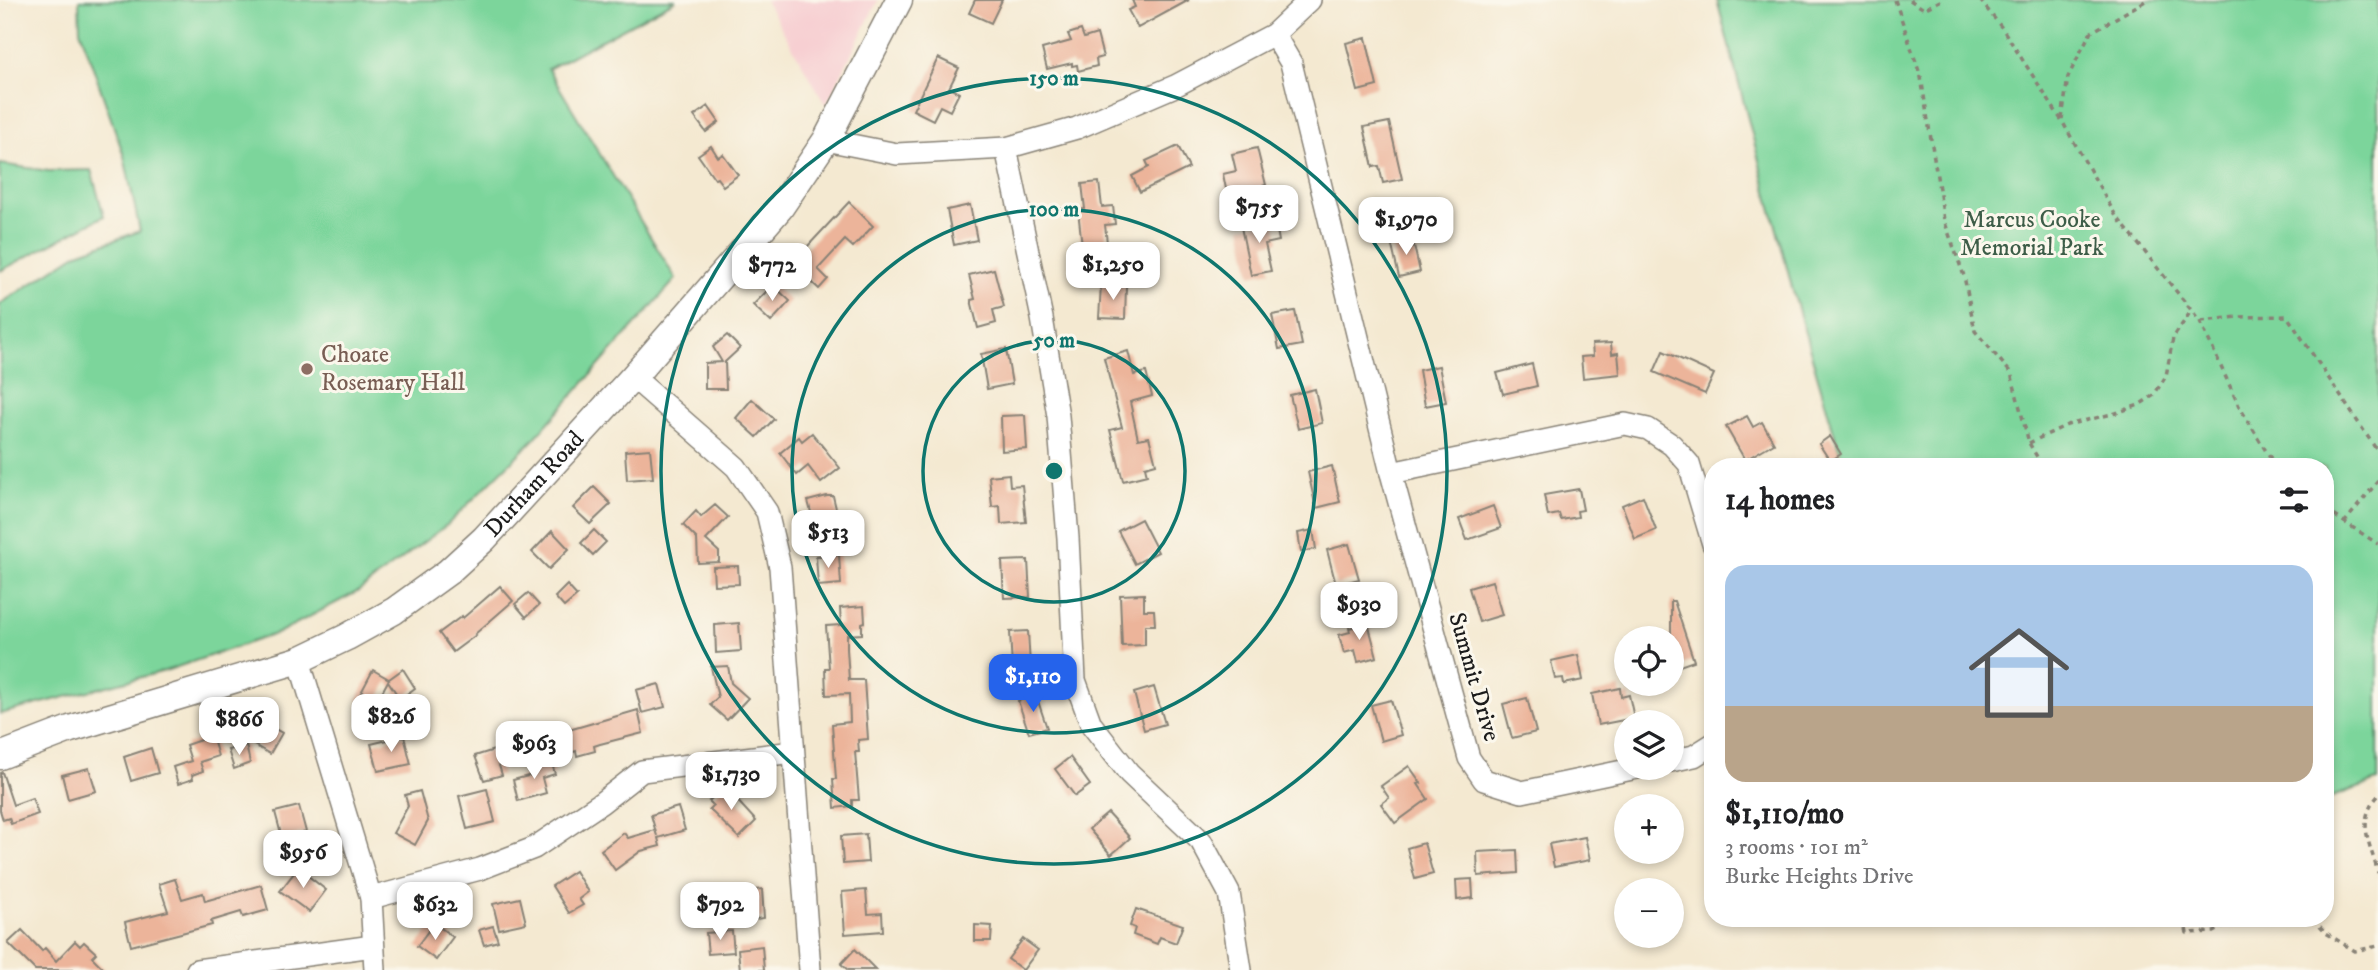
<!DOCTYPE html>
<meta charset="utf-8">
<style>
:root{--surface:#fff;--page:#f2f2f2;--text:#202124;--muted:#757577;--line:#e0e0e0;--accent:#2563eb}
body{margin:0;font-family:"IM FELL DW Pica",serif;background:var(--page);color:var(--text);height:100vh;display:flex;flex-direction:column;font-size:26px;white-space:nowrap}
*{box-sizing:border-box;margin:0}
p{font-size:23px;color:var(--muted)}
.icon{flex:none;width:38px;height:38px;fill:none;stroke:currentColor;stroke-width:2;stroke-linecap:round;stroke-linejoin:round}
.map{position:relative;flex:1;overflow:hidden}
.panel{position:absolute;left:1704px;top:458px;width:630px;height:469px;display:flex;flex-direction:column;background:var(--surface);border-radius:28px;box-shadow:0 4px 10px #0003}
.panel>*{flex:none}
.fabs{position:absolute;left:1614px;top:626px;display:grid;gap:14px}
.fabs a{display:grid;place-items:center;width:70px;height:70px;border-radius:50%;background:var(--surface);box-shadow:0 4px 10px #0003;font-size:35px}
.price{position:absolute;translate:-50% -60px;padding:0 16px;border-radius:14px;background:#fff;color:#222;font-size:23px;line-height:46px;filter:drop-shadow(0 2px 4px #0008)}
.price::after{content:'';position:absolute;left:50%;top:42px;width:21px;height:16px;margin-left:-10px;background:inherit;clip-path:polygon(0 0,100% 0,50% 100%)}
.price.on{background:var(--accent);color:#fff}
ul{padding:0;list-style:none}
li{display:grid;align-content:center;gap:14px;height:371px;padding:0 21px}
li+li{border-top:2px solid var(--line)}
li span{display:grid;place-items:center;height:217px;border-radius:21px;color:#555}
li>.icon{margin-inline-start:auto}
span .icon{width:126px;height:126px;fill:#fffc;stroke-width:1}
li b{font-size:30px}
h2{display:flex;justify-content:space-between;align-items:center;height:84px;padding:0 21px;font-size:30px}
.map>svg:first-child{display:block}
</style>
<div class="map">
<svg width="2378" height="970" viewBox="0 0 2378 970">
<rect width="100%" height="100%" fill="#fbf7ec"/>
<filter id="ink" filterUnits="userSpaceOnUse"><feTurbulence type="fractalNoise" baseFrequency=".0143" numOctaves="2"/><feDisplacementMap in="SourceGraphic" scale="14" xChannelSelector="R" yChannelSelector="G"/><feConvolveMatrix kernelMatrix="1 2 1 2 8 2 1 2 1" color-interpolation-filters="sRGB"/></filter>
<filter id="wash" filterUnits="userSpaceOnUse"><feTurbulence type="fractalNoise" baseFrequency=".00686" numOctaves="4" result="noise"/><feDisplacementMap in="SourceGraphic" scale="28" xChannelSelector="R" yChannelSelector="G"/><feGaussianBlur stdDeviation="1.57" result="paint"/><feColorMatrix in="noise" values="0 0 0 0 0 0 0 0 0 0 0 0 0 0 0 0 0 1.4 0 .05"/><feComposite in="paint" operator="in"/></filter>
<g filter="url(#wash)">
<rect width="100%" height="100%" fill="#f4e9d1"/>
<!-- built -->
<path fill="#f7cfd2" d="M765,0H878L826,105Z"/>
<!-- green -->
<g fill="#7bd59b" stroke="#4c785c" stroke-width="2">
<path d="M79,0H676L548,69L676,279L533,440L448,524L359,591L278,633L165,671L0,714V304L78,253L140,231L124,156L80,30Z"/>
<path d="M1717,0H2378V781L2326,799V467H1844L1794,295Z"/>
<path d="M0,164L49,171L91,170L104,216L0,271Z"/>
</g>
<g id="blocks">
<!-- building -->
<g fill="#ecb49a">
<path d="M975,0H1002L991,23L969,13Z"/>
<path d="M1132,0H1189L1138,28L1128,10L1135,7Z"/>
<path d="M1081,30L1084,38L1097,34L1103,57L1096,59L1097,66L1078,71L1077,65L1072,66V63L1047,69L1042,49L1071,41L1068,34Z"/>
<path d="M1366,38L1377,86L1358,91L1346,43Z"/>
<path d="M938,58L959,68L949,88L959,93L950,111L940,106L933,120L913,110Z"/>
<path d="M708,106L719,122L706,132L694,116Z"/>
<path d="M1389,122L1402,179L1383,183L1379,166L1373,167L1364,127Z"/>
<path d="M711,146L718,157L723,154L738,175L723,186L717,178L715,179L698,155Z"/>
<path d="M1178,146L1189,168L1140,192L1132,176L1149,167L1146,161Z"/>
<path d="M1257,148L1266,185L1227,194L1223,174L1236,171L1232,154Z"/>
<path d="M1099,182L1102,207L1113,206L1115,224L1105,225L1107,243L1082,246L1078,210L1085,209L1082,184Z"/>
<path d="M849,202L873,226L853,247L845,240L818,269L828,279L819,289L792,263Z"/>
<path d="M970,205L977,240L954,245L947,210Z"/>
<path d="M1275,220L1279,241L1265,244L1271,271L1251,275L1241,227Z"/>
<path d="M1412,237L1420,272L1399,277L1391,242Z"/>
<path d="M994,269L1004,307L993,310L996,323L978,328L971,300L975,299L969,275Z"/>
<path d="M773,285L790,301L771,322L753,305Z"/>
<path d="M1101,285L1126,286L1125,319L1099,318Z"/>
<path d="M1295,311L1302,345L1279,349L1272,315Z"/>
<path d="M727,335L740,348L725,362L726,389H705V363L722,362L713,347Z"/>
<path d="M1611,343L1612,354L1618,353L1620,374L1583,378L1581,357L1593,356L1592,344Z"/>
<path d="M1006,349L1012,384L987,389L981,354Z"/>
<path d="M1128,351L1134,375L1146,372L1152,396L1130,402L1138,439L1149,437L1156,464L1145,467L1147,475L1123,481L1110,430L1122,427L1104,358Z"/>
<path d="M1663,351L1714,374L1705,394L1654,372Z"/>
<path d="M1532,364L1537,386L1503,394L1497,373Z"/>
<path d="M1439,366L1446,402L1425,406L1419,370Z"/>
<path d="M1315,389L1322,423L1298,429L1290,395Z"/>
<path d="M752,399L774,419L757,437L736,418Z"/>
<path d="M1025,415L1027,449L1002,451L1001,416Z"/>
<path d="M1747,416L1753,427L1762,422L1774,443L1745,460L1726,427Z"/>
<path d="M812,433L840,468L821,483L808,466L797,475L780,453L799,437L802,441Z"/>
<path d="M1830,436L1841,454L1830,461L1819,444Z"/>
<path d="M650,449L653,478L627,480L625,451Z"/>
<path d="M1332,466L1340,502L1316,508L1308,472Z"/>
<path d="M1009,474L1010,486L1022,485L1026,522L1001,524L1000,506L992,507L989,476Z"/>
<path d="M594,487L611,504L590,524L573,508Z"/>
<path d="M1579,489L1583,510L1577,511L1578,517L1561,520L1559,514L1548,516L1544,495Z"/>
<path d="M827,496H833L839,521L815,527L808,501Z"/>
<path d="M1643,496L1656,530L1635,539L1622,505Z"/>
<path d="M715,505L728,517L706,540L719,552V562L698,563L697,539L683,525L696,511L701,517Z"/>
<path d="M1493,506L1501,528L1467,540L1459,519Z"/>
<path d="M1141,519L1158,552L1135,564L1118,531Z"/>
<path d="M594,530L606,542L593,555L581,543Z"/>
<path d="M1313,530L1316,549L1301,552L1298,533Z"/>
<path d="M552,531L569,549L549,569L532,552Z"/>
<path d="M1349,544L1359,579L1336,585L1327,550Z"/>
<path d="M839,555L841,584L818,586L816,556Z"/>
<path d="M1028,560L1030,597L1004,598L1002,561Z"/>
<path d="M738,566L739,584L714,585L713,567Z"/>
<path d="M1492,581L1502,615L1479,622L1469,588Z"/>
<path d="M567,585L577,596L564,607L555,597Z"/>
<path d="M500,586L513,601L475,634L476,635L453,652L439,633L462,616L463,618Z"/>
<path d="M528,593L539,605L526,617L515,604Z"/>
<path d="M1144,594V610H1154L1155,625H1145V645L1122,646L1120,595Z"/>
<path d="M1671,601H1674L1694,661L1674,668L1671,660Z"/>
<path d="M864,606L865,622L862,623V634L847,635V649L849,680H864L868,739L858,740L859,752H855L859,800H852V806L835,808L833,779H836L832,724L850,722L849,694L826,695L825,668H829L826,626L841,625L840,608Z"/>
<path d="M739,623L741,651L716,653L715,625Z"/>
<path d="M1368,623L1377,657L1358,662L1355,650L1344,653L1339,635L1350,632L1349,628Z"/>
<path d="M1028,631L1030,666L1012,667L1010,632Z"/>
<path d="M1578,655L1583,680L1564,684L1563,678L1555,679L1551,661Z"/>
<path d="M728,666L731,683L748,698L727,720L710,705L718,697L711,667Z"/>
<path d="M403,669L415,688L400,699L388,681L373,709L357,700L373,670L389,679Z"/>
<path d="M659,684L665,707L642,713L636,690Z"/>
<path d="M1154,687L1165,724L1144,730L1134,693Z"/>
<path d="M1620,688L1621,697L1629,695L1634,718L1598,725L1592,694Z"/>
<path d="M1036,695L1047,728L1029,733L1018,701Z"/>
<path d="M1527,698L1536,732L1512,738L1503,704Z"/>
<path d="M1391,700L1401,735L1381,741L1371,705Z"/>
<path d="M638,710L643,733L600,744L594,746L595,751L577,756L576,751L561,756L555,734Z"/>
<path d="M257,719L282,733L270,754L245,740Z"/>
<path d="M212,736L218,756L200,762L203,771L192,775L193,779L178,784L173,767L191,761L186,745Z"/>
<path d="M404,736L411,764L378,771L371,744Z"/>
<path d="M246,745L250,763L234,769L228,750Z"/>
<path d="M151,748L158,773L131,781L124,757Z"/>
<path d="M494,750L502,775L484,780L475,756Z"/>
<path d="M1070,757L1090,785L1075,796L1055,769Z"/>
<path d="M551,760L555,774L542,778L546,793L518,801L513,780L532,775L529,766Z"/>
<path d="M1409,766L1421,783L1418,784L1428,799L1395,823L1381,804L1389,798L1381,786Z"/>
<path d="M89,768L96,791L68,799L62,775Z"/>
<path d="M2,772L13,805L32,798L38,814L11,824L9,818L3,820L0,810V773Z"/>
<path d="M724,786L756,821L739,838L709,809L713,805L709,801Z"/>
<path d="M487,789L495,822L467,829L459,796Z"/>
<path d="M420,791L428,821L415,845L393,833L408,806L405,795Z"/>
<path d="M299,806L306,832L282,838L275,812Z"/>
<path d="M678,807L685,830L658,838L660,846L641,851L615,870L601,850L624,833L628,838L655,830L657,836L651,815Z"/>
<path d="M1108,813L1130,838L1111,855L1089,829Z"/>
<path d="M866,834L868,862L843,864L841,836Z"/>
<path d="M1585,837L1590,860L1554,867L1549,844Z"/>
<path d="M1424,843L1433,874L1415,879L1407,848Z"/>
<path d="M1517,850L1518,873L1478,876L1477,852Z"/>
<path d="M298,868L326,890L309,912L280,891Z"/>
<path d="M575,871L588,892L579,899L583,905L569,913L552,886Z"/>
<path d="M175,879L182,899L203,893L205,901L261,885L268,910L243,917L241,912L211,921L212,925L131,946L125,922L168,911L159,884Z"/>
<path d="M1472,879L1473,898L1457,900L1456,880Z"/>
<path d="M762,889L764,918L741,921L738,892Z"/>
<path d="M866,890L868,914L882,913L883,931L845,934L842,892Z"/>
<path d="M520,898L526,923L499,929L493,904Z"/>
<path d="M1136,909L1183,925L1176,943L1160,937L1157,944L1133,935L1135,928L1130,926Z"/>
<path d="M434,923L453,937L436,960L417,946Z"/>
<path d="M975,925L992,926L991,941H975Z"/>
<path d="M493,926L498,941L484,945L479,930Z"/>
<path d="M22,930L42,951L45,948L56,961L75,941L80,946L84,942L96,953L92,957L105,970H35L8,943Z"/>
<path d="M732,931L734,952L708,954L706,933Z"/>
<path d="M1023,939L1038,950L1023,970L1008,959Z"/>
<path d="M762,946L764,970H740L738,949Z"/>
<path d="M855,949L876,970H848L841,964Z"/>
</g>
</g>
</g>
<g filter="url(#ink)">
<use href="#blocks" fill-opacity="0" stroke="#888276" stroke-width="2"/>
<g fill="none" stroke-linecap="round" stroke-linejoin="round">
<!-- minor casing -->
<g stroke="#888276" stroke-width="24">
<g id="minor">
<path d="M1274,34L1291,63L1391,473"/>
<path d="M826,140L897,154L1006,148L1077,128L1175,86L1274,34L1310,0"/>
<path d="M1006,148L1042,318L1058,416L1068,538L1075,680L1091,724L1129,773L1201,841L1229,893L1241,970"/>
<path d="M633,377L736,467L767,512L780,567L810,970"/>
<path d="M299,660L371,898L375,970"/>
<path d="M1671,761L1694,756L1713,744"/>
<path d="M1637,768L1522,792L1484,780L1469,758L1391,473L1625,424L1648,429L1672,445L1689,464L1713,544"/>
<path d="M371,898L480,869L534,848L601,803L642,771L793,752"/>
<path d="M197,970L373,946"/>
</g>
</g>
<!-- major casing -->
<g stroke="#888276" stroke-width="29">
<g id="major">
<path id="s1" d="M0,756L70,729L299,660L347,637L394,611L448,572L484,539L633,377L780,208L826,140L899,0"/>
</g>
</g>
<!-- path -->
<g stroke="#888276" stroke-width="3.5" stroke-dasharray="5 5" stroke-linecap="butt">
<path d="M1895,0L1921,77L1944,220L1964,276L1975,331L2011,373L2029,443L2043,467"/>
<path d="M1910,0L1924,9L1942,0"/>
<path d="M1980,0L2002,28L2062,121L2116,216L2200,321L2239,406L2269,456L2279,467"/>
<path d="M2062,119L2068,77L2090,33L2147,0"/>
<path d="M2201,321L2238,317L2287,316L2378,452"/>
<path d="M2029,443L2067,425L2116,413L2139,405L2154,395L2166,376L2173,338L2191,311"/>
<path d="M2326,510L2378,544"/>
<path d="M2344,523L2378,481"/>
<path d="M2378,796C2355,821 2371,845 2378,873"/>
<path d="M2184,919L2187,933L2214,932L2239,919"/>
<path d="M2313,919L2326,933L2355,951L2378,946"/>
</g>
<!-- minor -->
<use href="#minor" stroke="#fff" stroke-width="21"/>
<!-- major -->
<use href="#major" stroke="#fff" stroke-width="26"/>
</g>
</g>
<!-- distance rings -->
<g fill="none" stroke="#0f766e" stroke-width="3.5">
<circle cx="1054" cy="471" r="131"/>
<circle cx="1054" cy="471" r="262"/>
<circle cx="1054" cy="471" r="393"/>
</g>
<!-- markers -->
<circle fill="#8d6e63" stroke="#fbf7ec" stroke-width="2.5" cx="307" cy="369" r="7"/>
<g text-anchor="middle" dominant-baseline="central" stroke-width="6" stroke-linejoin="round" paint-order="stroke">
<!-- park labels -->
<g font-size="24" fill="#3d5d48" stroke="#fbf7ec">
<text x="2032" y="220">Marcus Cooke<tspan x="2032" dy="28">Memorial Park</tspan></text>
</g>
<!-- education labels -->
<g font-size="24" fill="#785e54" stroke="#fbf7ec" text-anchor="start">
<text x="321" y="355">Choate<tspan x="321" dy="28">Rosemary Hall</tspan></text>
</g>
<!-- street labels -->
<g font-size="24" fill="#1c1c1c" stroke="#fbf7ec">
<text stroke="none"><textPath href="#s1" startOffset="611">Durham Road</textPath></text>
<text transform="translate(1474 677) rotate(74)">Summit Drive</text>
</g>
</g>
<circle cx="1054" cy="471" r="10" fill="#0f766e" stroke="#fbf7ec" stroke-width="3.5"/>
<g font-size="21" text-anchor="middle" font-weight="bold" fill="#0f766e" stroke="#fbf7ec" stroke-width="6" stroke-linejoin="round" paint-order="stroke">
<text x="1054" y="85">150 m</text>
<text x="1054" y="216">100 m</text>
<text x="1054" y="347">50 m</text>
</g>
</svg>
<div class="fabs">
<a><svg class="icon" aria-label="locate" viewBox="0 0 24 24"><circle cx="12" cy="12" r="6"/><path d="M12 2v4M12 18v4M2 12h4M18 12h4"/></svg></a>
<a><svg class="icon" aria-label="layers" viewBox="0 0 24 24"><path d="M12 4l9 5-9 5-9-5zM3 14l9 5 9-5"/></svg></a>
<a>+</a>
<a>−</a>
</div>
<b class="price" style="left:1259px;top:245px">$755</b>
<b class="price" style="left:1406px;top:257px">$1,970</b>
<b class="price" style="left:1113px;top:302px">$1,250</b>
<b class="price" style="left:772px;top:303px">$772</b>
<b class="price" style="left:828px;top:570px">$513</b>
<b class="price" style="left:1359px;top:642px">$930</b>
<b class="price on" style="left:1033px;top:714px">$1,110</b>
<b class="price" style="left:391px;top:754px">$826</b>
<b class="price" style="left:239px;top:757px">$866</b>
<b class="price" style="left:534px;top:781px">$963</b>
<b class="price" style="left:731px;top:812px">$1,730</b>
<b class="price" style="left:303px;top:890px">$956</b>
<b class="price" style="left:435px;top:942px">$632</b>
<b class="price" style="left:720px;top:942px">$792</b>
<section class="panel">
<h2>14 homes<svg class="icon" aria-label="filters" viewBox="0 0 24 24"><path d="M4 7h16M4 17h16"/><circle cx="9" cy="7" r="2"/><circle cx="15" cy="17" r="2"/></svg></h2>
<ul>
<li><span style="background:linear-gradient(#a9c7e8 65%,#b9a48a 0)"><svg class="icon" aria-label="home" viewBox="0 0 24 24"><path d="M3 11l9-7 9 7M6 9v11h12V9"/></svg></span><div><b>$1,110/mo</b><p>3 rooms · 101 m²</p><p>Burke Heights Drive</p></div></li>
</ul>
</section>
</div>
